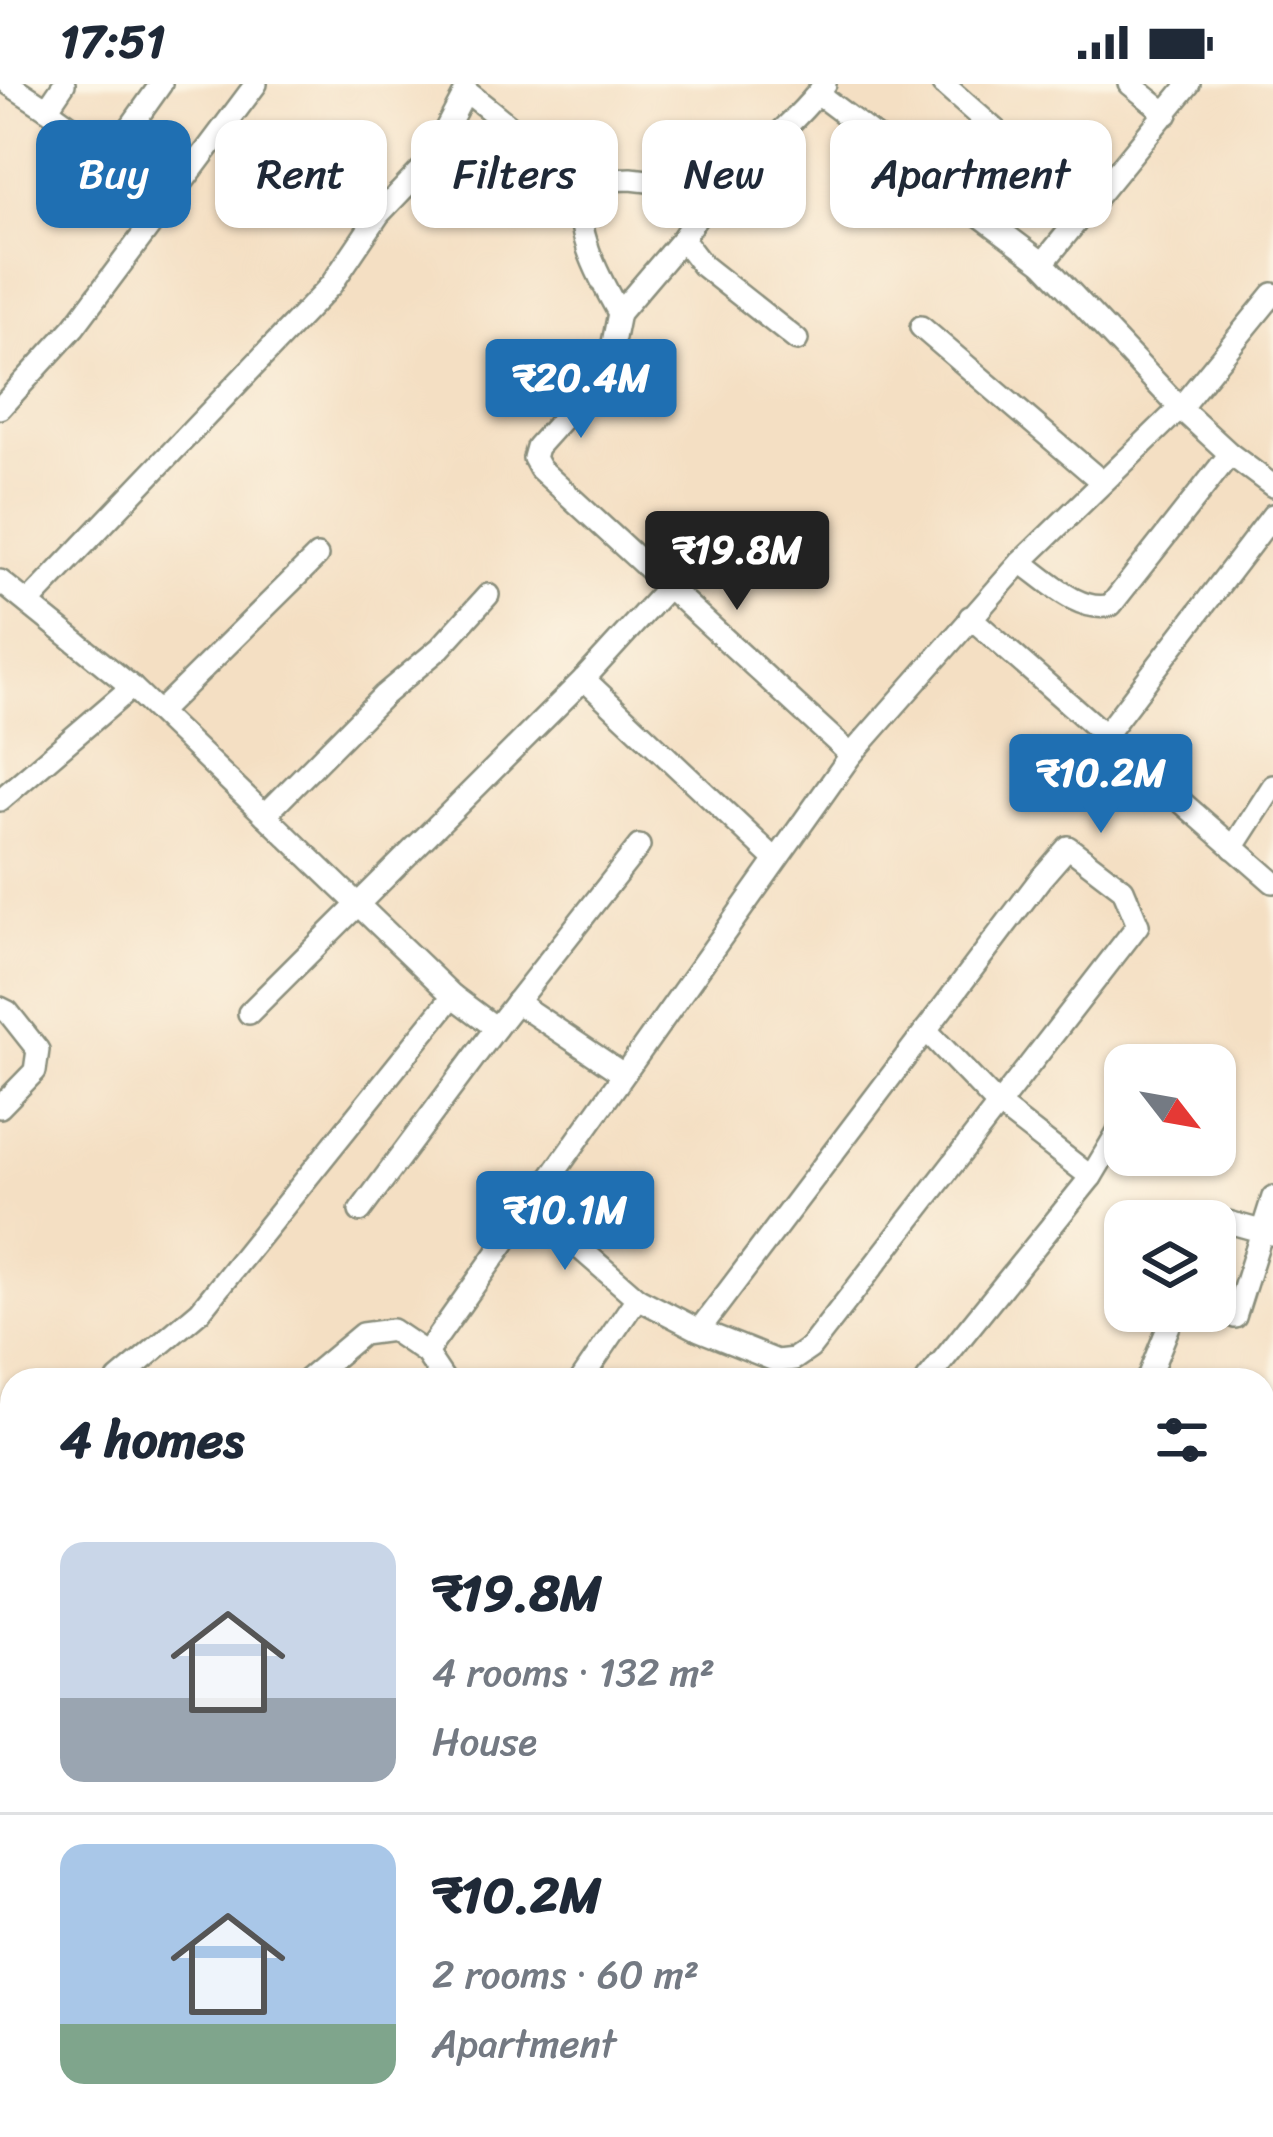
<!DOCTYPE html>
<meta charset="utf-8">
<style>
:root{--surface:#fff;--page:#f6f6f7;--text:#1f2937;--muted:#747a83;--line:#e0e1e3;--accent:#1f6fb2}
body{margin:0;font-family:Sriracha,sans-serif;background:var(--page);color:var(--text);height:100vh;display:flex;flex-direction:column;font-size:45px;white-space:nowrap}
*{box-sizing:border-box;margin:0}
p{font-size:39px;color:var(--muted)}
.icon{flex:none;width:66px;height:66px;fill:none;stroke:currentColor;stroke-width:2;stroke-linecap:round;stroke-linejoin:round}
.map{position:relative;flex:1;overflow:hidden}
.panel{position:absolute;left:0px;top:1284px;width:1275px;height:771px;display:flex;flex-direction:column;background:var(--surface);border-radius:36px 36px 0 0;box-shadow:0 3px 9px #0004}
.panel>*{flex:none}
.banner{position:absolute;left:36px;top:36px;width:1203px;height:108px;display:flex;gap:24px}
.needle{width:78px;rotate:121deg}
.tools{position:absolute;left:1104px;top:960px;display:grid;gap:24px}
.tools a{display:grid;place-items:center;width:132px;height:132px;border-radius:24px;background:var(--surface);box-shadow:0 3px 9px #0004;font-size:60px}
.price{position:absolute;translate:-50% -102px;padding:0 27px;border-radius:12px;background:var(--accent);color:#fff;font-size:39px;line-height:78px;filter:drop-shadow(0 3px 6px #0008)}
.price::after{content:'';position:absolute;left:50%;top:72px;width:36px;height:27px;margin-left:-18px;background:inherit;clip-path:polygon(0 0,100% 0,50% 100%)}
.price.on{background:#222;color:#fff}
ul{padding:0;list-style:none}
li{display:flex;align-items:center;gap:36px;height:300px;padding:0 60px}
li+li{border-top:3px solid var(--line)}
li span{display:grid;place-items:center;flex:none;width:336px;height:240px;border-radius:24px;color:#555}
li>.icon{margin-inline-start:auto}
span .icon{width:144px;height:144px;fill:#fffc;stroke-width:1}
li b{font-size:51px}
h2{display:flex;justify-content:space-between;align-items:center;height:144px;padding:0 60px;font-size:51px}
.tag{padding:0 42px;border-radius:24px;background:var(--surface);box-shadow:0 3px 9px #0004;font-size:42px;line-height:108px}
.tag.on{background:var(--accent);color:#fff}
.status{display:flex;justify-content:space-between;align-items:center;height:84px;padding:0 60px;background:var(--surface);direction:ltr}
.status svg{height:33px;fill:currentColor}
.map>svg:first-child{display:block}
</style>
<div class="status"><b>17:51</b><svg viewBox="0 0 49 12"><path d="M0 12V9h3v3zM5 12V6h3v6zM10 12V3h3v9zM15 12V0h3v12zM26 1h20v11H26zM47 4h2v5h-2z"/></svg></div>
<div class="map">
<svg width="1273" height="2053" viewBox="0 0 1273 2053">
<rect width="100%" height="100%" fill="#fcf5e5"/>
<filter id="ink" filterUnits="userSpaceOnUse"><feTurbulence type="fractalNoise" baseFrequency=".00833" numOctaves="2"/><feDisplacementMap in="SourceGraphic" scale="24" xChannelSelector="R" yChannelSelector="G"/><feConvolveMatrix kernelMatrix="1 2 1 2 8 2 1 2 1" color-interpolation-filters="sRGB"/></filter>
<filter id="wash" filterUnits="userSpaceOnUse"><feTurbulence type="fractalNoise" baseFrequency=".004" numOctaves="4" result="noise"/><feDisplacementMap in="SourceGraphic" scale="48" xChannelSelector="R" yChannelSelector="G"/><feGaussianBlur stdDeviation="2.7" result="paint"/><feColorMatrix in="noise" values="0 0 0 0 0 0 0 0 0 0 0 0 0 0 0 0 0 1.4 0 .05"/><feComposite in="paint" operator="in"/></filter>
<g filter="url(#wash)">
<rect width="100%" height="100%" fill="#f4dfc3"/>
</g>
<g filter="url(#ink)">
<g fill="none" stroke-linecap="round" stroke-linejoin="round">
<!-- minor casing -->
<g stroke="#8a8e7c" stroke-width="26">
<g id="minor">
<path d="M9,0L47,25L64,0"/>
<path d="M943,0L1086,126L1043,179"/>
<path d="M1130,0L1167,30"/>
<path d="M818,10L1043,179L1180,324L1230,370L1273,402"/>
<path d="M47,25L171,114"/>
<path d="M112,69L161,0"/>
<path d="M578,97C577,150 593,183 619,229"/>
<path d="M1086,126L1189,0"/>
<path d="M682,155L619,229L608,284L537,363L534,374L540,385L851,671"/>
<path d="M921,243L1102,398"/>
<path d="M797,256L702,181L682,155C718,95 783,55 825,0"/>
<path d="M0,324L74,243L256,0"/>
<path d="M1021,478C1046,495 1079,530 1111,521L1230,370"/>
<path d="M0,497L132,603L453,912L496,944"/>
<path d="M28,519L331,201L379,130L428,79L466,7L578,97L631,95L673,100L707,123"/>
<path d="M970,533L1273,798"/>
<path d="M584,595L775,775"/>
<path d="M159,628L317,472"/>
<path d="M1104,652L1273,431"/>
<path d="M0,716L132,603"/>
<path d="M265,731L384,611L440,564L488,511"/>
<path d="M1233,764L1273,702"/>
<path d="M516,918L623,990"/>
<path d="M0,924L8,928L38,966L35,987L0,1023"/>
<path d="M249,929L584,595L667,504"/>
<path d="M926,946L997,1020L1091,1093"/>
<path d="M1158,981L1160,977"/>
<path d="M530,1121L637,1214"/>
<path d="M360,1127L496,944L639,762"/>
<path d="M1215,1144L1228,1138L1272,1150"/>
<path d="M1235,1233L1273,1113"/>
<path d="M426,1269L851,671L1021,478L1180,324L1273,210"/>
<path d="M118,1296L200,1227L453,912"/>
<path d="M307,1296L362,1250L392,1246L426,1269L444,1296"/>
<path d="M581,1296L637,1214L699,1246L1041,794L1068,763L1123,805L1138,841L810,1264L794,1275L777,1277L699,1246"/>
<path d="M927,1296L1091,1093L1125,1036"/>
<path d="M1147,1296L1175,1227"/>
<path d="M0,1397L12,1387"/>
<path d="M0,1576L12,1566"/>
<path d="M0,1661L12,1677"/>
<path d="M1263,1661L1273,1641"/>
<path d="M1263,1815L1273,1843"/>
<path d="M0,1901L12,1908"/>
<path d="M1263,1949L1273,1905"/>
<path d="M190,2043L203,2053"/>
<path d="M405,2043L422,2053"/>
<path d="M1230,2043L1234,2053"/>
<path d="M259,2053L263,2043"/>
<path d="M931,2053L937,2043"/>
</g>
</g>
<!-- minor -->
<use href="#minor" stroke="#fff" stroke-width="21"/>
</g>
</g>
</svg>
<div class="tools">
<a><svg class="needle" viewBox="-14 -14 28 28"><path d="M0-13l5 13h-10z" fill="#e53935"/><path d="M0 13l5-13h-10z" fill="#747a83"/></svg></a>
<a><svg class="icon" aria-label="layers" viewBox="0 0 24 24"><path d="M12 4l9 5-9 5-9-5zM3 14l9 5 9-5"/></svg></a>
</div>
<b class="price" style="left:581px;top:357px">₹20.4M</b>
<b class="price on" style="left:737px;top:529px">₹19.8M</b>
<b class="price" style="left:1101px;top:752px">₹10.2M</b>
<b class="price" style="left:565px;top:1189px">₹10.1M</b>
<div class="banner">
<a class="tag on">Buy</a>
<a class="tag">Rent</a>
<a class="tag">Filters</a>
<a class="tag">New</a>
<a class="tag">Apartment</a>
</div>
<section class="panel">
<h2>4 homes<svg class="icon" aria-label="filters" viewBox="0 0 24 24"><path d="M4 7h16M4 17h16"/><circle cx="9" cy="7" r="2"/><circle cx="15" cy="17" r="2"/></svg></h2>
<ul>
<li><span style="background:linear-gradient(#c9d6e8 65%,#9aa5b1 0)"><svg class="icon" aria-label="home" viewBox="0 0 24 24"><path d="M3 11l9-7 9 7M6 9v11h12V9"/></svg></span><div><b>₹19.8M</b><p>4 rooms · 132 m²</p><p>House</p></div></li>
<li><span style="background:linear-gradient(#a9c7e8 75%,#7fa58c 0)"><svg class="icon" aria-label="home" viewBox="0 0 24 24"><path d="M3 11l9-7 9 7M6 9v11h12V9"/></svg></span><div><b>₹10.2M</b><p>2 rooms · 60 m²</p><p>Apartment</p></div></li>
</ul>
</section>
</div>
